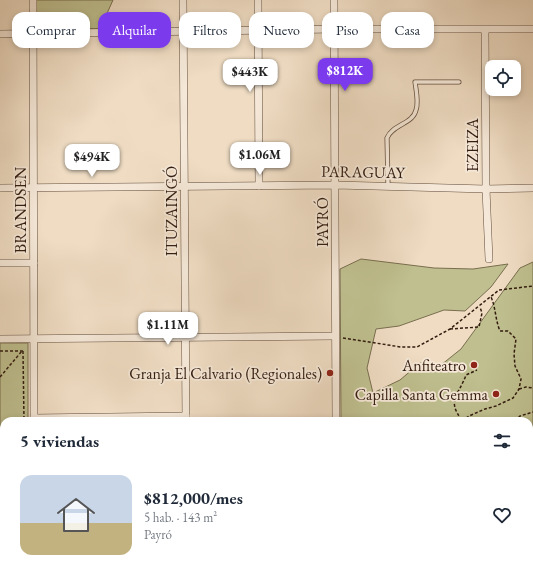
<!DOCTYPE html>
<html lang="es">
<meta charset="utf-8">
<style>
:root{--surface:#fff;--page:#f2f2f3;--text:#1f2937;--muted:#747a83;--line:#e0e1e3;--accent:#7c3aed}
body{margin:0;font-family:"EB Garamond",serif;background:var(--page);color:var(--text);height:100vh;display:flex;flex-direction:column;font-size:15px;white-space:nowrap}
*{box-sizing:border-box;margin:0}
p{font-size:13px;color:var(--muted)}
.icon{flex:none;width:22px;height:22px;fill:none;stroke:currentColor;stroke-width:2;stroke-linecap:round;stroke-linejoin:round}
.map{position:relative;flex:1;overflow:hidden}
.panel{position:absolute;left:0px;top:417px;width:533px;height:156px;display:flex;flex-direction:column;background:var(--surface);border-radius:12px 12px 0 0;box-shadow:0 2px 6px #0003}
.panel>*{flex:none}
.banner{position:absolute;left:12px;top:12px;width:509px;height:36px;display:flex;gap:8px}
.buttons{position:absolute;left:485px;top:60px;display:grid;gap:8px}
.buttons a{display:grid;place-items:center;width:36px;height:36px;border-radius:8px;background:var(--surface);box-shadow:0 2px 6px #0003;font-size:20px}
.price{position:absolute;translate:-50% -34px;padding:0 9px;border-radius:8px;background:#fff;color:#222;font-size:13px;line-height:26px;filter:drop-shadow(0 1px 2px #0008)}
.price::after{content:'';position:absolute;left:50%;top:24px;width:12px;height:9px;margin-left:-6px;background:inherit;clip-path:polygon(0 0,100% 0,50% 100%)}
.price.on{background:var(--accent);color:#fff}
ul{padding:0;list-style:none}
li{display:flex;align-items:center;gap:12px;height:100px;padding:0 20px}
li+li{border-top:1px solid var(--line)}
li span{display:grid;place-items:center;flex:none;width:112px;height:80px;border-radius:12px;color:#555}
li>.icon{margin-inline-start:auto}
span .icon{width:48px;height:48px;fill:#fffc;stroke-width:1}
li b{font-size:17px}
h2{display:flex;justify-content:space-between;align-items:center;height:48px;padding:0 20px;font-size:17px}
.chip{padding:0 14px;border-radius:12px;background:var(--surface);box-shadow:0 2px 6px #0003;font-size:14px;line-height:36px}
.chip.on{background:var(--accent);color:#fff}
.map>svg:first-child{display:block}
</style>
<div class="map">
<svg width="533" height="573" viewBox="0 0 533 573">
<rect width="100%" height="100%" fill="#efdcc3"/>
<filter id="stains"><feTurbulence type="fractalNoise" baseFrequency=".005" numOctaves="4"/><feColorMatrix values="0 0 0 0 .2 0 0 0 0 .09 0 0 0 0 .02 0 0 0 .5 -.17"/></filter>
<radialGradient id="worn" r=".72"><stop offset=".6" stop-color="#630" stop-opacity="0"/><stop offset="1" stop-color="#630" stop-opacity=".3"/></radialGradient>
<!-- green -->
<g fill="#bfbf8f" stroke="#796e4f">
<path d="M36,0H113L100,29L41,28L37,23Z"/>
<path d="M361,259L434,268L473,269L508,264L491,287L465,311L444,310L399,326L376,329L367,368L373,393L400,380L420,363L441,365L461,349L520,268L533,262V573H452L449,569H529V421H341L340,269Z"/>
<path d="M0,343H28V421H4V495H0Z"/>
</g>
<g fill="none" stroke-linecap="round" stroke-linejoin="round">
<!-- lane casing -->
<g stroke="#624c3c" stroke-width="5">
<path id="lane" d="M388,186L387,138C393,124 413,124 416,110C419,102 416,90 415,82H459"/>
</g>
<!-- street casing -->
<g stroke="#624c3c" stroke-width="8">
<g id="street">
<path d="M33,0L34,421"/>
<path d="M183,0L186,421"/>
<path d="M258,0L259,186"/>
<path d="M334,0L336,421"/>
<path d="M485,30L486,189L489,259"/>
<path d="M0,34L335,29H533"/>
<path d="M0,188L336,185L486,189L533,188"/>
<path d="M0,263H34"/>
<path d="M0,339L335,336"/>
<path d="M34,418L186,416"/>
<path d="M37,569V573"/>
<path d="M109,569V573"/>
<path d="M188,569V573"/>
<path d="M338,569V573"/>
</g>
</g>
<!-- secondary casing -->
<g stroke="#331c0f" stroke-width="12">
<g id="secondary">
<path d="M0,500H4"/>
<path d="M0,509H4"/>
</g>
</g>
<!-- path -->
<g stroke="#331c0f" stroke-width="1.5" stroke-dasharray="3 2" stroke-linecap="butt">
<path d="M450,329L479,327L482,313L480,307"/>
<path d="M343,338L401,347H417L450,329L499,290L533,286"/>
<path d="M0,351H23"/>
<path d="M23,351L24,421"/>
<path d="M0,377L22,351"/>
<path d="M519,389L526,387L533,388"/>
<path d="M462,420C446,400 459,395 466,375L477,370"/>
<path d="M462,421L469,416L485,409L496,406L513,398L519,389L521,379L515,366L514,354L516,339L508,331H500C495,319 496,308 491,297"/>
<path d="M515,421L520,416L533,412"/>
<path d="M0,446L4,447"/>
<path d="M0,483L4,485"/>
<path d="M529,504H533"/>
</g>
<!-- lane -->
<use href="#lane" stroke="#f5e8d8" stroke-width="3.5"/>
<!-- street -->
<use href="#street" stroke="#f5e8d8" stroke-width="7"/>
<!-- secondary -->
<use href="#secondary" stroke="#f5e8d8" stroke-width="10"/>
</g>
<!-- markers -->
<g fill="#8f2418" stroke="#f5e8d8" stroke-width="1.5">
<circle cx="474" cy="365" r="4"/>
<circle cx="330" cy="373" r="4"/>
<circle cx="496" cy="394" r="4"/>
</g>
<g text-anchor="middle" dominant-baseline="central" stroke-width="3.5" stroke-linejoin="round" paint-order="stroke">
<!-- street labels -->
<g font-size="16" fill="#331c0f" stroke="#f5e8d8">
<text transform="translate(472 145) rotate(-90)">EZEIZA</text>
<text transform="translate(363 172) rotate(1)">PARAGUAY</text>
<text transform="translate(20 210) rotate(-90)">BRANDSEN</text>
<text transform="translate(171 211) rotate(-90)">ITUZAINGÓ</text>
<text transform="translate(322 222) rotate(-90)">PAYRÓ</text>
</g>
<!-- poi labels -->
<g font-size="16" fill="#331c0f" stroke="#f5e8d8" text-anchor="end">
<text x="466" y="365">Anfiteatro</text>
<text x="322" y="373">Granja El Calvario (Regionales)</text>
<text x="488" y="394">Capilla Santa Gemma</text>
</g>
</g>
<rect width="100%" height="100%" filter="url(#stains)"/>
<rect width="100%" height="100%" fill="url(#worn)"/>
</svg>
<div class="buttons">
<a><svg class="icon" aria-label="locate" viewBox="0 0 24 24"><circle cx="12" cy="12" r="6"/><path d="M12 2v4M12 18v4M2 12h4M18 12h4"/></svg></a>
</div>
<b class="price on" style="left:345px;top:92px">$812K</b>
<b class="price" style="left:250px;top:93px">$443K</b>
<b class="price" style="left:260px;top:176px">$1.06M</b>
<b class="price" style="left:92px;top:178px">$494K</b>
<b class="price" style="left:168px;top:346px">$1.11M</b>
<div class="banner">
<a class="chip">Comprar</a>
<a class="chip on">Alquilar</a>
<a class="chip">Filtros</a>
<a class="chip">Nuevo</a>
<a class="chip">Piso</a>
<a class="chip">Casa</a>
</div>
<section class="panel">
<h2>5 viviendas<svg class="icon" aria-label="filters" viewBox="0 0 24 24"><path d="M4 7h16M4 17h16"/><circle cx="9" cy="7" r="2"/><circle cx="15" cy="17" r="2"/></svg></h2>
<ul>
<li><span style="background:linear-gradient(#c9d6e8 60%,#c2b280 0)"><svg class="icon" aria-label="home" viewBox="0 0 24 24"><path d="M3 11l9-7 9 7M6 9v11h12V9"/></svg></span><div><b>$812,000/mes</b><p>5 hab. · 143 m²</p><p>Payró</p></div><svg class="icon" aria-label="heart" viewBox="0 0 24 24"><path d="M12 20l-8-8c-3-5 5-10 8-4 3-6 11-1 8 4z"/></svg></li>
</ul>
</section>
</div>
